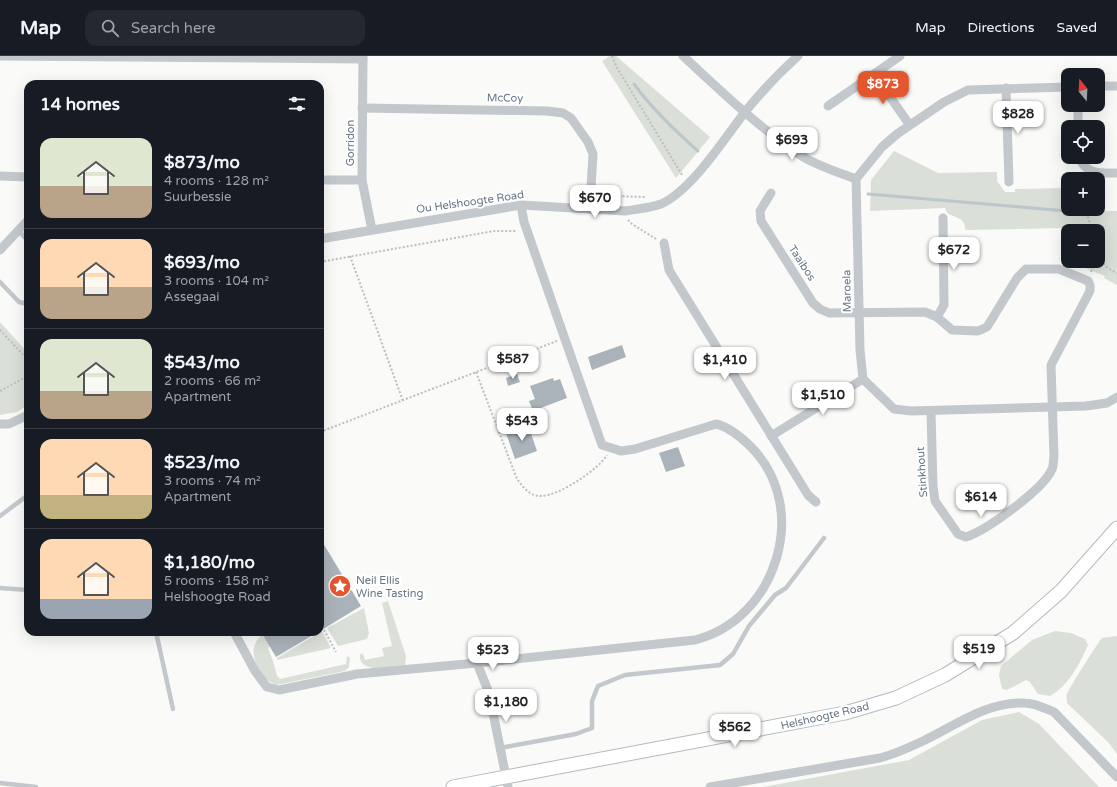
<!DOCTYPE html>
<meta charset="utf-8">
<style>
:root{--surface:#171b24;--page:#242831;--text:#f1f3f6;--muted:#9ea1a6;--line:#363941;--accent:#e4572e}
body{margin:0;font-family:"Varela Round",sans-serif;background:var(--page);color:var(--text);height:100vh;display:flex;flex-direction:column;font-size:15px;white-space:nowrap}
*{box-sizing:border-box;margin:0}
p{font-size:13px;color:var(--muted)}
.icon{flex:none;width:22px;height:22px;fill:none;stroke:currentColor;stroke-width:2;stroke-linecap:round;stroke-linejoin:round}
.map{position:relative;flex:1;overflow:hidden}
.drawer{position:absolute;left:24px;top:24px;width:300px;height:556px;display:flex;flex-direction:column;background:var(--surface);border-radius:12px;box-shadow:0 4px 16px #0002}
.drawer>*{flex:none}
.needle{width:26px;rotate:342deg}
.fabs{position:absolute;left:1061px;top:12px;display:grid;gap:8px}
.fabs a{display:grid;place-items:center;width:44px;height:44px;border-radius:8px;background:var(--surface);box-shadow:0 4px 16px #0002;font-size:20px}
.price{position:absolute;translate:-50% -34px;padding:0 9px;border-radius:8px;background:#fff;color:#222;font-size:13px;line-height:26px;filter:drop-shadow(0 1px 2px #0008)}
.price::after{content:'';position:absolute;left:50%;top:24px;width:12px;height:9px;margin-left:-6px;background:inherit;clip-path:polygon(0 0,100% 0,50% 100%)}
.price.current{background:var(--accent);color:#fff}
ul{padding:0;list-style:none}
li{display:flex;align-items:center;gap:12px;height:100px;padding:0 16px}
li+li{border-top:1px solid var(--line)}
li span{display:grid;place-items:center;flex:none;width:112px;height:80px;border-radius:12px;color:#555}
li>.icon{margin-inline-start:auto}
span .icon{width:48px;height:48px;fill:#fffc;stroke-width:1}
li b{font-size:17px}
h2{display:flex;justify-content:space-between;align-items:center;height:48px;padding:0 16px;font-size:17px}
header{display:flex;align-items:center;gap:24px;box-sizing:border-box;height:56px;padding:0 20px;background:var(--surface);border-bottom:1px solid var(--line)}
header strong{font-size:19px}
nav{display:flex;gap:22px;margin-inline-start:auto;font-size:14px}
.search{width:280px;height:36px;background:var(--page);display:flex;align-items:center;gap:10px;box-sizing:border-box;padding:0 14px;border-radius:12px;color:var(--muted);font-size:15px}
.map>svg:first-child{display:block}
</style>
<header>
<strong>Map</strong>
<div class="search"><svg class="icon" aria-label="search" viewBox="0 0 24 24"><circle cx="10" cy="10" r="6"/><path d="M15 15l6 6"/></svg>Search here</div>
<nav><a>Map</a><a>Directions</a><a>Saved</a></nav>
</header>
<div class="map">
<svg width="1117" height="731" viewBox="0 0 1117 731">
<rect width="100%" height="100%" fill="#fafaf8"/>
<!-- green -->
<g fill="#dadfd7">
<path d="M610,0H616L710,81L676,122L602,5Z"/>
<path d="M894,95L938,117L997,116V125L1005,136H1015V133L1068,132V153H1089L1090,155H1117V229L1104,222L1105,220L1083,211L1085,205H1098V175H1072L1066,172L965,174C966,162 956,162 947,157L945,152L870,155L871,124Z"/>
<path d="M0,266L28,297V349L17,356L0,359Z"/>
<path d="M388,545L406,600L405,610C394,611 357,619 360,598H363L365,604L384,600L382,592L392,590L382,547Z"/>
<path d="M364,552L369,577L367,583L338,590L327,572Z"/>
<path d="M322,575L331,592L277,604V602Z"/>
<path d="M1055,575L1071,577L1085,583L1088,589C1079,609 1069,629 1050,640L1038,638L1030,626L1026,624L1007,634L1002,633L999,619L1001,610L1032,584Z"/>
<path d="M262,578L270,590L268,592L273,605L277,620L280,623L346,608L347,600L350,602L349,611L345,615L276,629C264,625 251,605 254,592C255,586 259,582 262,578Z"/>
<path d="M1117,580V698L1108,686L1067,647C1067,645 1066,640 1067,638C1068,634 1099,585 1102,582Z"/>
<path d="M1019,656L1039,668L1099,731H763L909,704L982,664Z"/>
</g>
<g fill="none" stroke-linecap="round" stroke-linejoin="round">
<!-- stream -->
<g stroke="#bbc7cb" stroke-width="3">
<path d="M634,28C653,54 674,74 698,95"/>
<path d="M868,138L1079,156"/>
</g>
</g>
<!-- building -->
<g fill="#aab3b9">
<path d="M622,289L626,301L592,314L588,301Z"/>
<path d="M517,318L520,326L508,330L506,322Z"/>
<path d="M553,322L554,325L560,323L567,342L533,355L529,345L535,343L530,330Z"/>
<path d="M528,369L537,395L515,403L506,377Z"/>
<path d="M678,391L685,410L666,416L659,397Z"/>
<path d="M320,482L361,550L320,575Z"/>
<path d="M261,576H318L276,601Z"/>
</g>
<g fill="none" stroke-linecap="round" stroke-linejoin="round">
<!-- secondary casing -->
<g stroke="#b3babf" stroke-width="15">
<path id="secondary" d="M453,731L845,657L896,642L945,619L1013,577L1061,535L1117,472"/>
</g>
<!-- path -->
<g stroke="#bbbfc2" stroke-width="2" stroke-dasharray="2 2" stroke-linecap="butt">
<path d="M612,0L616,10L682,119"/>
<path d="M600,134L612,140L646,141"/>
<path d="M1085,153L1091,170L1095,175"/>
<path d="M628,164L632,168L656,183"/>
<path d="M1098,182V194"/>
<path d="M1098,197C1101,208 1107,212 1117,217"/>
<path d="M350,200L403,345"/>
<path d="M320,206L494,175H517"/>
<path d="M1091,216L1095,205"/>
<path d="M0,274L28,304"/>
<path d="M476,316L517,423C523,431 530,441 542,440C560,439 598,414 607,399"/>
<path d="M0,335L28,320"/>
<path d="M320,376L557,285"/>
<path d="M324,574L336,596"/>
</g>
<!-- service -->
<g stroke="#c3c8cc" stroke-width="4.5">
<path d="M19,175L28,185"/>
<path d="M0,226L19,246L28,248"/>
<path d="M0,460L28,439"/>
<path d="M0,532L28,534"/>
<path d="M156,576L173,653"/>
<path d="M500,692L576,678L592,672V645L598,630L625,619L720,609L733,598L749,570L775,539L786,532L824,482"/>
<path d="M0,727L36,731"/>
</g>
<!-- minor -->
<g stroke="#c3c8cc" stroke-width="9">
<path d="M0,0L363,3"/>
<path d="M363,0L362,124L372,174"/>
<path d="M683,0C720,34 758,71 800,99C817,110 838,116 856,123"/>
<path d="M874,18L909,68"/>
<path d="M1098,30H1117"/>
<path d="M1068,31L968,34L944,46L897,78L882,91L856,123L860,294L863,323L894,353L911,355L1086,350L1107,347L1117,341"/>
<path d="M1006,32L1009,126"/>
<path d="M1078,49V71"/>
<path d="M828,50L900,0"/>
<path d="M362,52L547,55L563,57L571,62L588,86L593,98L591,131"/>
<path d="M1079,101C1086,119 1100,117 1117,117"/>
<path d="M0,120L28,121"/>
<path d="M320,124H362"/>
<path d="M771,137L760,155L761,165L813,247L820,253L829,257L925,256L937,261L952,274L978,275L987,271L1017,222L1026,213H1059L1088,225L1090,229V235L1051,309L1054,401C1053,404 1054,410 1052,413C1044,433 987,474 966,481L958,478L935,445L933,430L931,356"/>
<path d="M320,183L521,149L625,155C637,153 650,152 661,148C692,134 724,83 745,56C761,36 779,17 798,0"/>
<path d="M664,187L669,214L808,439L816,446"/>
<path d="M0,194L28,164"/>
<path d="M937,261L944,249L943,162"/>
<path d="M0,368H9L28,359"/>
<path d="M771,380L863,323"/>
<path d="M234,576L255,615L267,631L279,634L357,618L477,607L489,637L508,731"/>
<path d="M477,607L695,584C776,564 812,452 751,391C742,382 729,371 716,368L635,393L621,395L602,389L524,166L521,149"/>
<path d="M710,731L880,702C895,698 908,692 923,685C955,670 987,645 1025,647C1035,647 1044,652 1054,656L1117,721"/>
</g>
<!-- secondary -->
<use href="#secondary" stroke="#fff" stroke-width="13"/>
</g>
<!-- icons -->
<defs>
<g id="sight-disc" transform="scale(1.15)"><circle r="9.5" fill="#e4572e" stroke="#fff"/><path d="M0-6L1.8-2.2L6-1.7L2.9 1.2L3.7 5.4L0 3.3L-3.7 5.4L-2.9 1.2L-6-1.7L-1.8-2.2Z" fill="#fff"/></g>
</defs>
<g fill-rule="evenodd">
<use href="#sight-disc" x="340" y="530"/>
</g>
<g text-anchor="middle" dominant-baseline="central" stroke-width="4" stroke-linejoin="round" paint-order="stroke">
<!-- street labels -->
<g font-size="11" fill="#657683" stroke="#fff">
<text transform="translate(505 42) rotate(1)">McCoy</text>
<text transform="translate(350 87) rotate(-90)">Gorridon</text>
<text transform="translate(470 146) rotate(-8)">Ou Helshoogte Road</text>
<text transform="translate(802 207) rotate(57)">Taaibos</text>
<text transform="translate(847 235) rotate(-91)">Maroela</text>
<text transform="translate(922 416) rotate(-94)">Stinkhout</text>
<text transform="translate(825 660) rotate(-13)">Helshoogte Road</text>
</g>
<!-- poi labels -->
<g font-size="11" fill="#657683" stroke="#fff" text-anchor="start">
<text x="356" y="524">Neil Ellis<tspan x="356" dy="13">Wine Tasting</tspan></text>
</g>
</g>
</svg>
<div class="fabs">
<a><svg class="needle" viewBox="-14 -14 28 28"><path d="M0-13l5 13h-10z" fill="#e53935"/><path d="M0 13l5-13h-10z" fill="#9ea1a6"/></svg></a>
<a><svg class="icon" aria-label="locate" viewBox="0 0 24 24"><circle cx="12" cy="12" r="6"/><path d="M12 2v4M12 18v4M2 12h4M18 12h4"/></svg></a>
<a>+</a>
<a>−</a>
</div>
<b class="price current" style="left:883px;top:49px">$873</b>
<b class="price" style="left:1018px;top:79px">$828</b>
<b class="price" style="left:792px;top:105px">$693</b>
<b class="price" style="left:595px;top:163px">$670</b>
<b class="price" style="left:954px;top:215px">$672</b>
<b class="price" style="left:513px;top:324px">$587</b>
<b class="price" style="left:725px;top:325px">$1,410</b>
<b class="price" style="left:823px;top:360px">$1,510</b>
<b class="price" style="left:522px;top:386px">$543</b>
<b class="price" style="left:981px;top:462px">$614</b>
<b class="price" style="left:979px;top:614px">$519</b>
<b class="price" style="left:493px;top:615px">$523</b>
<b class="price" style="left:506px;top:667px">$1,180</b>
<b class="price" style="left:735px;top:692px">$562</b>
<section class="drawer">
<h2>14 homes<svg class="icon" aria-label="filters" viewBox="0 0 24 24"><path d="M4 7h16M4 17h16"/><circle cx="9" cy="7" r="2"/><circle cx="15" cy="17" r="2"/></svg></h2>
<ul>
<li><span style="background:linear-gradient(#dfe7d0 60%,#b9a48a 0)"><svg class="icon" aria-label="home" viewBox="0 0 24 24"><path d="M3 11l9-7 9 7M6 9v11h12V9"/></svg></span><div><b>$873/mo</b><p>4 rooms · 128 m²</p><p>Suurbessie</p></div></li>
<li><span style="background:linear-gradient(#ffd9b3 60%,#b9a48a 0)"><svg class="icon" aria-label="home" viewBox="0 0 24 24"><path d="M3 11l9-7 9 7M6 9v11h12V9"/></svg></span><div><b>$693/mo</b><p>3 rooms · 104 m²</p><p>Assegaai</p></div></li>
<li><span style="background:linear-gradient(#dfe7d0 65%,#b9a48a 0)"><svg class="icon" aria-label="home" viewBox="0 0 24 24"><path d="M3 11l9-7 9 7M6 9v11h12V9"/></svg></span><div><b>$543/mo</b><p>2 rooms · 66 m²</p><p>Apartment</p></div></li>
<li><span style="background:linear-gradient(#ffd9b3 70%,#c2b280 0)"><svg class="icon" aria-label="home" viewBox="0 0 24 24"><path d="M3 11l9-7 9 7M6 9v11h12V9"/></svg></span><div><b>$523/mo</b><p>3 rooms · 74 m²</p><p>Apartment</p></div></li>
<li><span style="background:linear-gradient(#ffd9b3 75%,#9aa5b1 0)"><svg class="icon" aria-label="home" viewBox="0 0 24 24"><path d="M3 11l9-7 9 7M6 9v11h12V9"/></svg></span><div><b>$1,180/mo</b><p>5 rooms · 158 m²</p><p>Helshoogte Road</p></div></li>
</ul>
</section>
</div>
